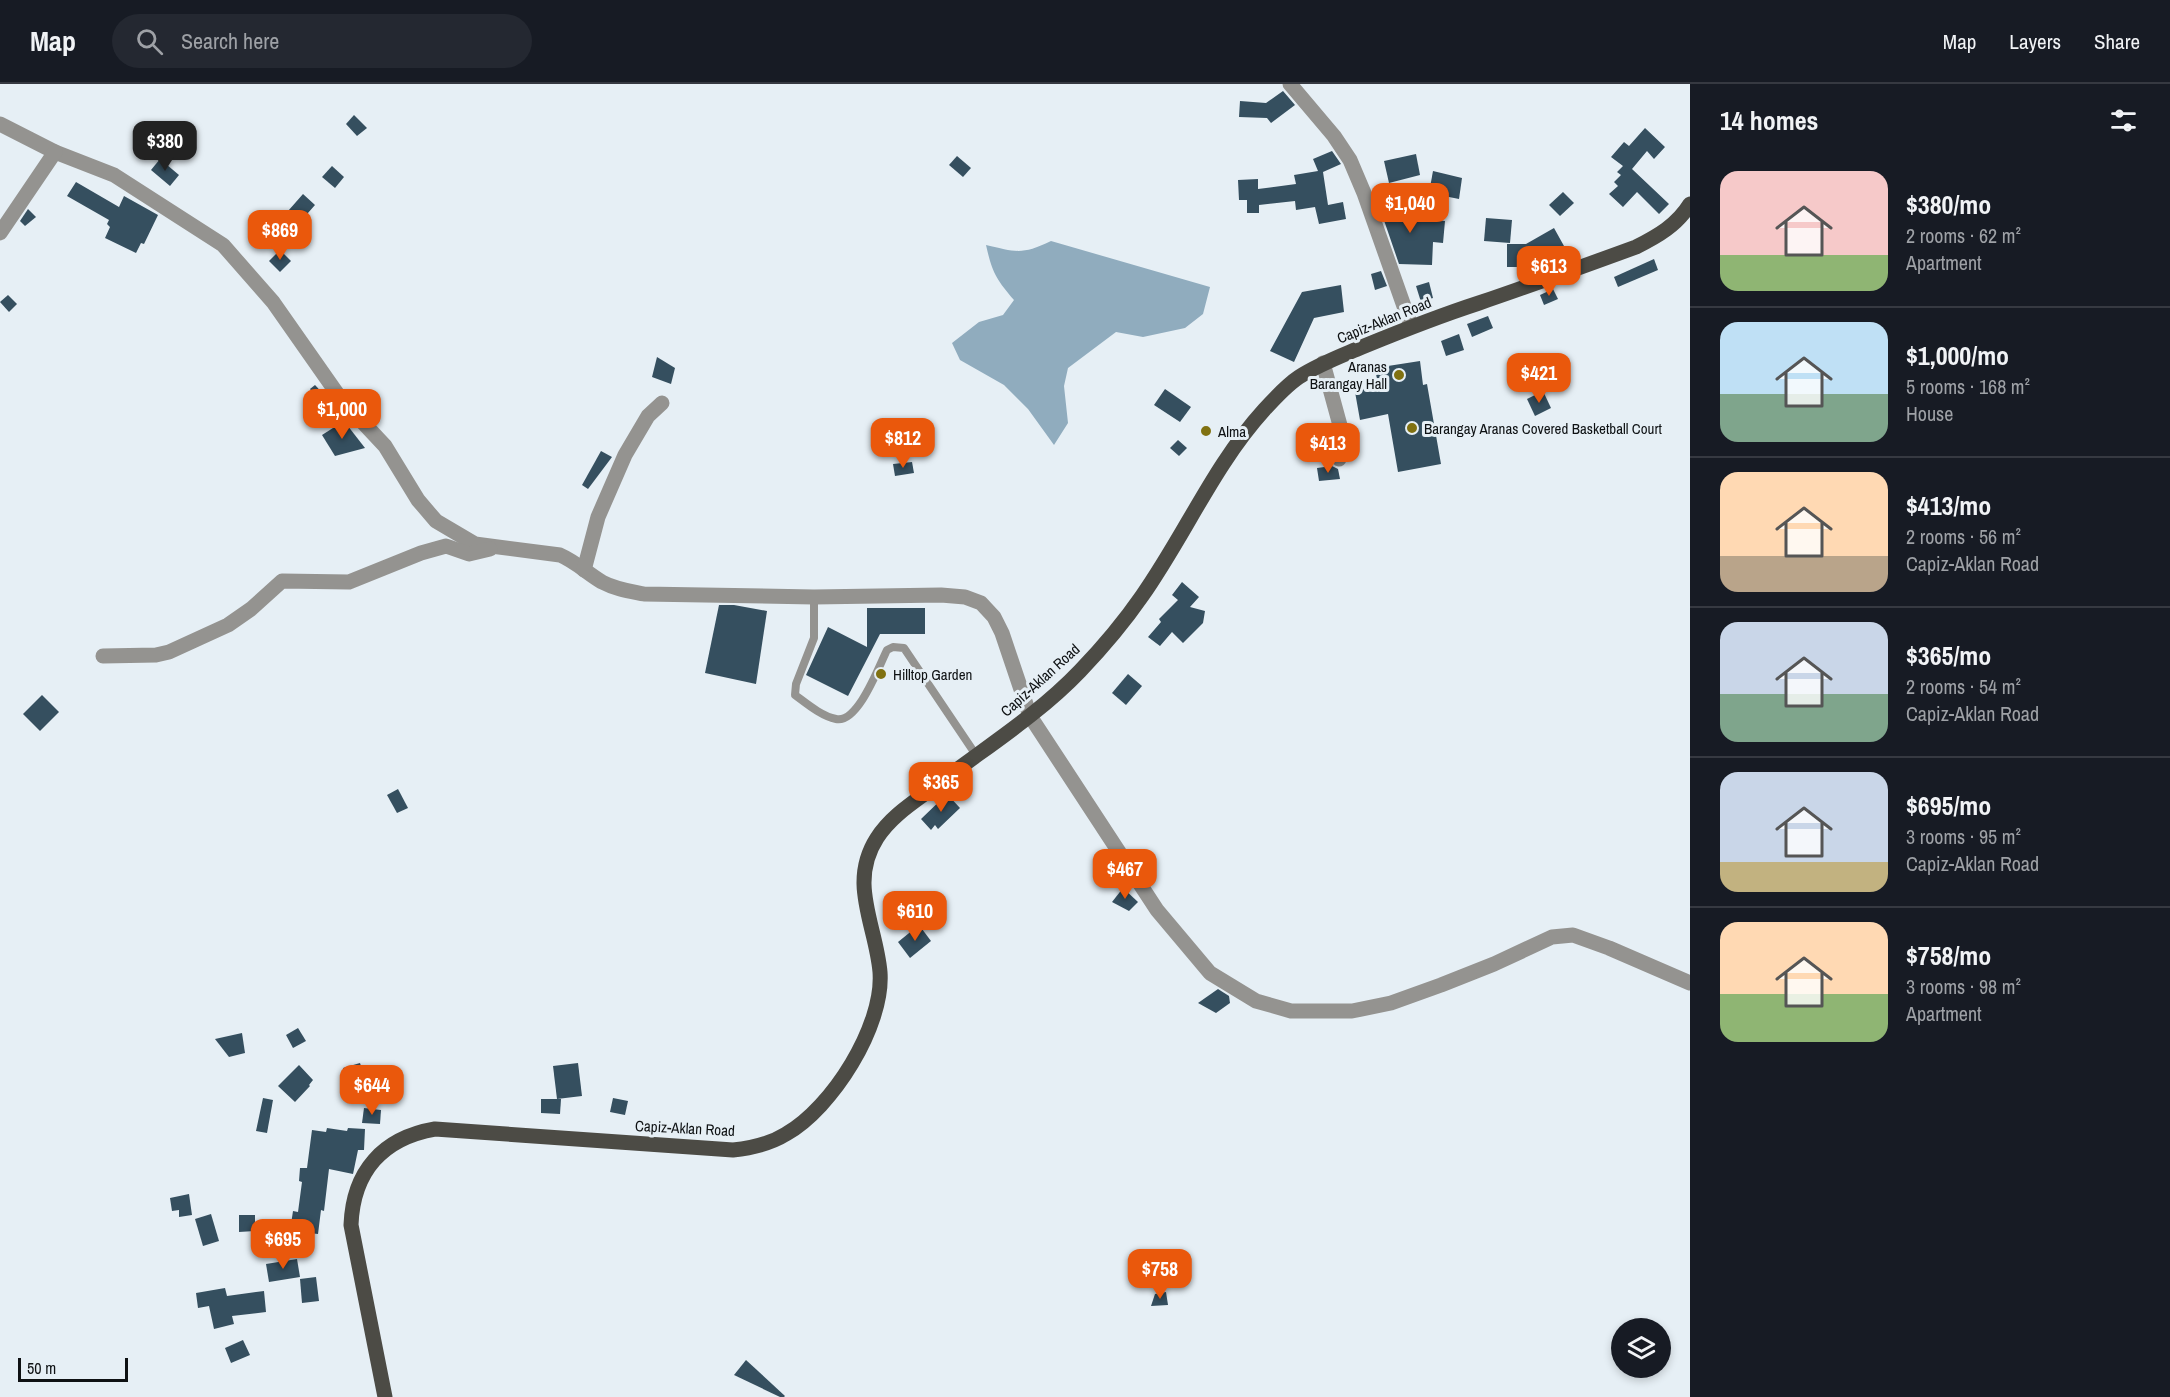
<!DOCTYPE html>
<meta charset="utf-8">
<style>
:root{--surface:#171b24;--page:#242831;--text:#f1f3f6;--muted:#9ea1a6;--line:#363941;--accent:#ea580c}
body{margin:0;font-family:"Archivo Narrow",sans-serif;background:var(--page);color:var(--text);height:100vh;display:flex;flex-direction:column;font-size:22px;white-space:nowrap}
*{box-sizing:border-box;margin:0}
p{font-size:20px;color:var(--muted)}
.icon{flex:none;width:33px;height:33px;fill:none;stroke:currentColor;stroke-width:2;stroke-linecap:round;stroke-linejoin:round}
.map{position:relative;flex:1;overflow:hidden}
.panel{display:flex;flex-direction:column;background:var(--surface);width:480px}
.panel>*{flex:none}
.fabs{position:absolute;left:1611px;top:1234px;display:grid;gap:12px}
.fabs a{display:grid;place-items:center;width:60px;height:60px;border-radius:50%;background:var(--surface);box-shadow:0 3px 9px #0003;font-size:30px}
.scale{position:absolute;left:18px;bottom:15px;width:110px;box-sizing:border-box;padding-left:6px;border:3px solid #0e1113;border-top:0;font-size:16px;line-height:21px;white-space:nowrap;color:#0e1113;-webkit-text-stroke:4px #e6eff5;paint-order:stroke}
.price{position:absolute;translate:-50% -51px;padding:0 14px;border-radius:12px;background:var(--accent);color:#fff;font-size:20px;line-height:39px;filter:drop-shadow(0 2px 3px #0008)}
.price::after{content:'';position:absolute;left:50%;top:36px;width:18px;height:14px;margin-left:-9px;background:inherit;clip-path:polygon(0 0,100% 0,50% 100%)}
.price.active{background:#222;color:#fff}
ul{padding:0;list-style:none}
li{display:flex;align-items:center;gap:18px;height:150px;padding:0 30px}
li+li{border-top:2px solid var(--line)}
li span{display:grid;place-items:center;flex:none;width:168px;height:120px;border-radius:18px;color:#555}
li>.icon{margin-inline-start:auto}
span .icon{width:72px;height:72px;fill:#fffc;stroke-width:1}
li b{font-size:26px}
h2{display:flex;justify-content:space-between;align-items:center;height:72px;padding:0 30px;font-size:26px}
header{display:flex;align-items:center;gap:36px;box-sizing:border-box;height:84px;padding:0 30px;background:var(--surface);border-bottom:2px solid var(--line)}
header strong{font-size:28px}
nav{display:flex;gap:33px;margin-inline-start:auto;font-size:21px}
.search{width:420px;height:54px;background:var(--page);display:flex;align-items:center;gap:15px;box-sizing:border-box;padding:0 21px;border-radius:33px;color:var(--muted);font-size:22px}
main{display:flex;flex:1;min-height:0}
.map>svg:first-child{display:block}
</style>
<header>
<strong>Map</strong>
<div class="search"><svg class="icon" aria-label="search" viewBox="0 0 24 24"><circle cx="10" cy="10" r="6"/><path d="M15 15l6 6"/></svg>Search here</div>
<nav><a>Map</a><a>Layers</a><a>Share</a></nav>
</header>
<main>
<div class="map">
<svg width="1690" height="1313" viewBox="0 0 1690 1313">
<rect width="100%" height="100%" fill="#e6eff5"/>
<!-- water -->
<path fill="#90acbe" d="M1051,157L1210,203L1203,230L1185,244L1143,253L1116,248L1068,284L1064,302L1068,339L1054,361L1028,325L1004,301L960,276L952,259L979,238L1003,231L1014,216C996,195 992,188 986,161C1016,168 1022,171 1051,157Z"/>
<!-- building -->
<g fill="#354f5f">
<path d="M1283,7L1295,21L1271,39L1267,34L1239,33L1240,17L1266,19Z"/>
<path d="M354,31L367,44L357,52L346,40Z"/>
<path d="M1645,44L1665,63L1654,75L1647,67L1632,85L1669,120L1659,130L1637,108L1623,123L1609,110L1618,102L1614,98L1621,91L1617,88L1623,82L1611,73L1624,58L1629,62Z"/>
<path d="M1332,67L1341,80L1323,88L1328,121L1343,118L1346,135L1319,140L1315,123L1296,126L1295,117L1259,121V129H1247V116H1239L1238,96L1258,95V105L1296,100L1294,91L1318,87L1313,75Z"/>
<path d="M1416,70L1420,91L1389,99L1384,77Z"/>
<path d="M957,72L971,84L963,93L949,81Z"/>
<path d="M160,75L179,91L170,102L151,86Z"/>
<path d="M332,82L344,93L335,104L322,93Z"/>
<path d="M1433,87L1462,94L1459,115L1429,109Z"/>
<path d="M76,98L119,123L124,112L158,131L144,160L141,159L136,169L105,154L110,143L107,140L109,136L67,112Z"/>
<path d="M1393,108L1400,133L1445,137L1443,159L1433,158L1432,181L1399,180L1376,113Z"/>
<path d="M1563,108L1574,119L1560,132L1549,121Z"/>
<path d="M303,110L315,121L293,146L295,148L286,157L269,141L278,132L281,135Z"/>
<path d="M28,125L36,133L25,142L20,137Z"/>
<path d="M1486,134L1512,136L1510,159L1484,157Z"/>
<path d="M1554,144L1564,162L1527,183H1507V160H1526Z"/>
<path d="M280,166L291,177L280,188L269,177Z"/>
<path d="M1654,175L1658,186L1618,203L1614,193Z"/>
<path d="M1381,187L1387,202L1375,206L1371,190Z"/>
<path d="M1429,198L1433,214L1421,218L1416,202Z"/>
<path d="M1341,201L1344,228L1314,234L1294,278L1270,267L1302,208Z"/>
<path d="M1553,205L1558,215L1544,221L1540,211Z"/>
<path d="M8,211L17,220L9,228L0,218Z"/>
<path d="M1488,232L1493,244L1472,253L1467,240Z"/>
<path d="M1459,250L1464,266L1446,272L1441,257Z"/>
<path d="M657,273L675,284L671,300L652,293Z"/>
<path d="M1420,277L1423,301L1427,300L1441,380L1398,388L1388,330L1360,336L1355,308L1378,301L1375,284Z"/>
<path d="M315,301L341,329L333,336L310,305Z"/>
<path d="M1165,305L1191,323L1180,338L1154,321Z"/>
<path d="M1543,307L1551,324L1535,332L1527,315Z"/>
<path d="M344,337L365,364L335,372L322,351Z"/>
<path d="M1178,356L1187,364L1179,372L1170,364Z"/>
<path d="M601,367L612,373L588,405L582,401Z"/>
<path d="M912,378L914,389L895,392L893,380Z"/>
<path d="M1332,382L1338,385L1340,395L1319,397L1317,384Z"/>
<path d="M1182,498L1199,513L1190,523L1205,527L1203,539L1183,559L1172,548L1160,562L1148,553L1161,538L1159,535L1178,516L1172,511Z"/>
<path d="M719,521H734L767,527L756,600L705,589Z"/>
<path d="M867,524H925V550H880L848,612L806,591L828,543L867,563Z"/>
<path d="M1128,590L1142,602L1126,621L1112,609Z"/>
<path d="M42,611L59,628L40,647L23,630Z"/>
<path d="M398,705L408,724L397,729L387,711Z"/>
<path d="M947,710L960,724L938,745L935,741L931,746L921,735Z"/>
<path d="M1123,804L1138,818L1129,827L1112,818Z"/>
<path d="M919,841L931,857L910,874L898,858Z"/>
<path d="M1218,905L1229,912L1230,919L1216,929L1198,919Z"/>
<path d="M298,944L306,957L293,964L286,951Z"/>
<path d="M242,949L245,969L229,973L215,955Z"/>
<path d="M360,979L365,994L347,999L343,984Z"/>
<path d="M578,979L582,1012L557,1015L553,982Z"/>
<path d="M299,981L313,996L309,1001L310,1002L295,1018L278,1002Z"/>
<path d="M263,1014L273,1016L267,1049L256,1047Z"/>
<path d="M613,1014L628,1017L625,1031L610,1028Z"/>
<path d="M541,1015H561L560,1030L541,1029Z"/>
<path d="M364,1024L381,1026L380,1040L362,1039Z"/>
<path d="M327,1044L347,1047L348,1044L365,1045L364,1066H358L353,1090L329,1085L324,1127L321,1126L318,1150L290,1147L293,1127L298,1128L302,1098L299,1097L300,1084H307L312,1046L326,1048Z"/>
<path d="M189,1110L192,1131L179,1133V1126L172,1127L170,1114Z"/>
<path d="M211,1130L219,1157L203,1162L195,1135Z"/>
<path d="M239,1131H255V1147L239,1148Z"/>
<path d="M297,1175L300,1193L269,1198L266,1180Z"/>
<path d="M316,1193L319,1217L302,1219L300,1195Z"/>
<path d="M225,1204L227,1212L264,1207L266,1228L232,1232L234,1240L214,1245L209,1222L198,1224L196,1209Z"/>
<path d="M1166,1208L1168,1221L1151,1222L1155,1210Z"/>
<path d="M243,1256L250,1271L231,1279L225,1264Z"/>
<path d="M746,1276L785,1312L784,1313H780L734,1291Z"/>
</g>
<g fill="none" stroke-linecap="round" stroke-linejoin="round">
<!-- service -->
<path stroke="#949390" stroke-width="8" d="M814,513V554L796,600L795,611C806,619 821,632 836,635C858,640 879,582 887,566L893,563L904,564L976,671"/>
<!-- minor -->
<g stroke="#949390" stroke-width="15">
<path d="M1290,0L1334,52L1350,76L1364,109L1411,242"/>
<path d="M0,40L55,68L114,91L223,161L273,218L341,315L385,362L418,416L436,437L475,460L560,471C576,478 587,489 602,498C615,505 629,507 644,510L814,513L941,511L965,513L981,519L994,533L1002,549L1030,632L1157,826L1210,889L1256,917L1291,927H1352L1391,919L1441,901L1494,880L1552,853L1573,851L1609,864L1690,899"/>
<path d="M0,149L55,68"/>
<path d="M1323,279L1341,345L1342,351L1339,375"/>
<path d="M584,486L598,433L625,371L648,332L662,319"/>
<path d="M103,572L156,571L169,568L228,541L251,525L282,497L349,498L421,469L446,462L469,470L490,465"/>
</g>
<!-- primary -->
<path stroke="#4c4b45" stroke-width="15" d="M385,1313L351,1141C353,1087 383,1054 435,1045L733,1066C752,1064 770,1060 786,1050C832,1024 884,942 880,888C876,841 848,799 877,754C891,732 914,718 934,703C983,665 1037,632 1080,587C1103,563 1124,538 1142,512C1185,451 1214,381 1264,326C1274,315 1287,301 1299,293C1319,280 1341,272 1362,263C1401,247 1439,232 1479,219C1532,201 1584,182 1636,163C1658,152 1677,141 1690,120"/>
</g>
<!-- markers -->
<g fill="#807111" stroke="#e6eff5" stroke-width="2">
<circle cx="1399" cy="291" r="6"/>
<circle cx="1412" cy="344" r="6"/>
<circle cx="1206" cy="347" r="6"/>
<circle cx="881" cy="590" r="6"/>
</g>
<g text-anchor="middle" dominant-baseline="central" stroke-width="6" stroke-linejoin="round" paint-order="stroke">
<!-- street labels -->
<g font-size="15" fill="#0e1113" stroke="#e6eff5">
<text transform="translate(1384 236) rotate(-22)">Capiz-Aklan Road</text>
<text transform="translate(1040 596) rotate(-42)">Capiz-Aklan Road</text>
<text transform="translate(685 1044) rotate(3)">Capiz-Aklan Road</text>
</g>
<!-- poi labels -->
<g font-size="15" fill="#0e1113" stroke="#e6eff5" text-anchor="start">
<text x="1387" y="282" text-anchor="end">Aranas<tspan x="1387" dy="17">Barangay Hall</tspan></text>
<text x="1424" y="344">Barangay Aranas Covered Basketball Court</text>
<text x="1218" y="347">Alma</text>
<text x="893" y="590">Hilltop Garden</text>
</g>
</g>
</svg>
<div class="fabs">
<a><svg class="icon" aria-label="layers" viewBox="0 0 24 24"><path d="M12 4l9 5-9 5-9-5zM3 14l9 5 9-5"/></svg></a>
</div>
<div class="scale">50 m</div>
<b class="price active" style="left:165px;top:88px">$380</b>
<b class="price" style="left:1410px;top:150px">$1,040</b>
<b class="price" style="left:280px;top:177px">$869</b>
<b class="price" style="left:1549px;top:213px">$613</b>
<b class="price" style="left:1539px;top:320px">$421</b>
<b class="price" style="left:342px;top:356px">$1,000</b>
<b class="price" style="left:903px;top:385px">$812</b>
<b class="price" style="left:1328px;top:390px">$413</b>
<b class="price" style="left:941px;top:729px">$365</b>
<b class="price" style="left:1125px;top:816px">$467</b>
<b class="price" style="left:915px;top:858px">$610</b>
<b class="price" style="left:372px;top:1032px">$644</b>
<b class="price" style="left:283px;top:1186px">$695</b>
<b class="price" style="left:1160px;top:1216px">$758</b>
</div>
<section class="panel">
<h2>14 homes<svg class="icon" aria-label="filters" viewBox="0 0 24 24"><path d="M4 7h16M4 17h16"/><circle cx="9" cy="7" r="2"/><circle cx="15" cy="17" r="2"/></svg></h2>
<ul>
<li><span style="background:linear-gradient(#f6c9c9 70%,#8fb573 0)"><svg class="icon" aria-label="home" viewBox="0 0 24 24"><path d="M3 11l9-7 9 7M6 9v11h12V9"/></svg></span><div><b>$380/mo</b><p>2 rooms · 62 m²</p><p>Apartment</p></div></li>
<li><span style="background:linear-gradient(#bfe0f5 60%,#7fa58c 0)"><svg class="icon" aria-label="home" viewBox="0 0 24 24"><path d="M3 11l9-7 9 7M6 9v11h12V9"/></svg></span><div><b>$1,000/mo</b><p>5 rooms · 168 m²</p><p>House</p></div></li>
<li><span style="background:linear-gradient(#ffd9b3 70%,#b9a48a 0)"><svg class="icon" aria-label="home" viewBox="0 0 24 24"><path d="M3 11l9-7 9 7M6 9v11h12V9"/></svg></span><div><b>$413/mo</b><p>2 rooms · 56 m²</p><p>Capiz-Aklan Road</p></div></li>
<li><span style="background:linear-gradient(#c9d6e8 60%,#7fa58c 0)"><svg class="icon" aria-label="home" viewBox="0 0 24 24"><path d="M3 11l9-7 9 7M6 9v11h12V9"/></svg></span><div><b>$365/mo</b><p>2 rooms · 54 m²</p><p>Capiz-Aklan Road</p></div></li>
<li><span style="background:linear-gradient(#c9d6e8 75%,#c2b280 0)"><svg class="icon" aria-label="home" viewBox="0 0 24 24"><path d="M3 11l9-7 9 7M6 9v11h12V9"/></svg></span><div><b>$695/mo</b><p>3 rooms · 95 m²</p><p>Capiz-Aklan Road</p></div></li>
<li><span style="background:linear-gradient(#ffd9b3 60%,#8fb573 0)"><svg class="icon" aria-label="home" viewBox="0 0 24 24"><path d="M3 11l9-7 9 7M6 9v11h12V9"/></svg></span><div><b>$758/mo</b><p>3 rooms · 98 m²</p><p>Apartment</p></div></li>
</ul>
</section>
</main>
